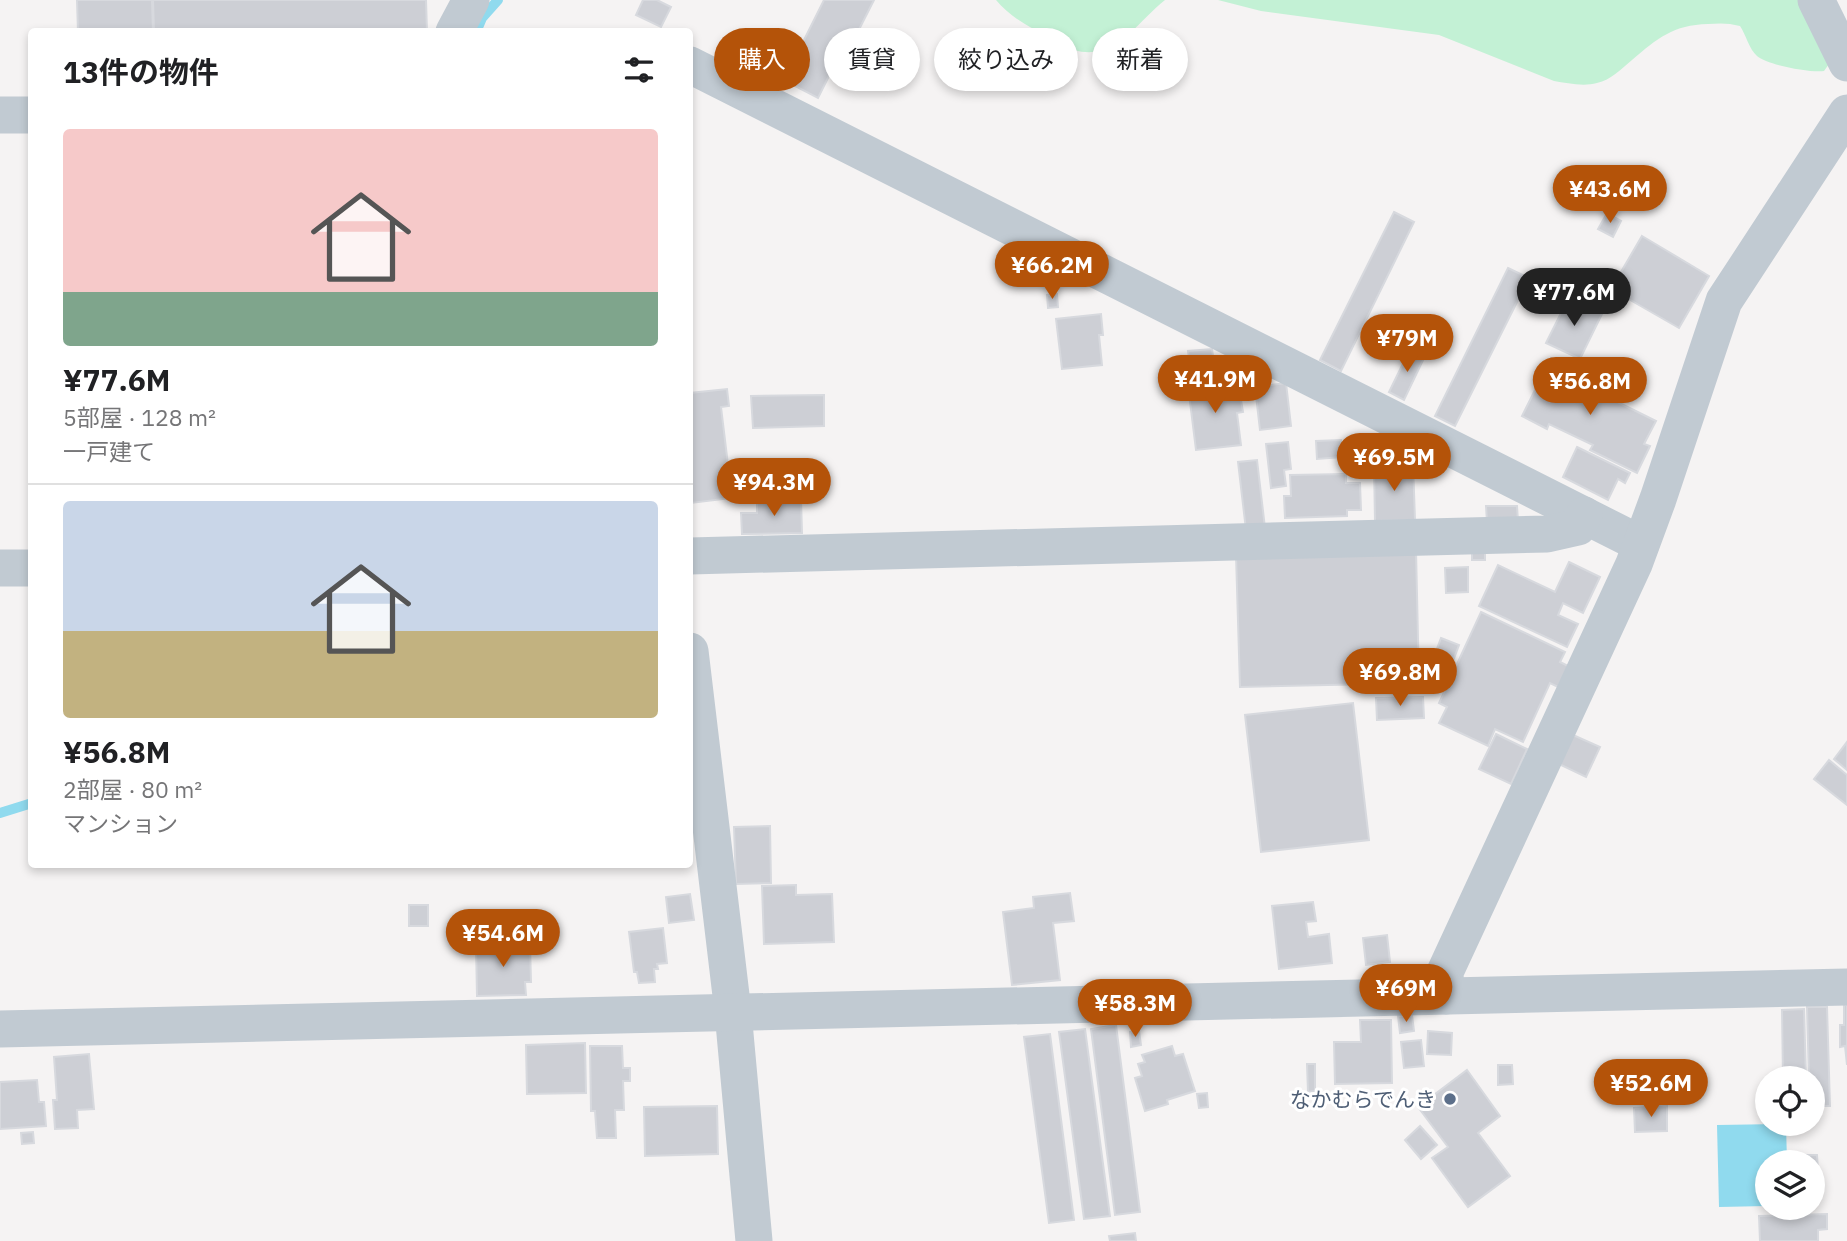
<!DOCTYPE html>
<html lang="ja">
<meta charset="utf-8">
<style>
:root{--surface:#fff;--page:#f6f6f6;--text:#202124;--muted:#757577;--line:#e0e0e0;--accent:#b45309}
body{margin:0;font-family:"IBM Plex Sans","Noto Sans JP",sans-serif;background:var(--page);color:var(--text);height:100vh;display:flex;flex-direction:column;font-size:26px;white-space:nowrap}
*{box-sizing:border-box;margin:0}
p{font-size:23px;color:var(--muted)}
.icon{flex:none;width:38px;height:38px;fill:none;stroke:currentColor;stroke-width:2;stroke-linecap:round;stroke-linejoin:round}
.map{position:relative;flex:1;overflow:hidden}
.side{position:absolute;left:28px;top:28px;width:665px;height:840px;display:flex;flex-direction:column;background:var(--surface);border-radius:7px;box-shadow:0 4px 10px #0003}
.side>*{flex:none}
.guide{position:absolute;left:714px;top:28px;width:665px;height:63px;display:flex;gap:14px}
.buttons{position:absolute;left:1755px;top:1066px;display:grid;gap:14px}
.buttons a{display:grid;place-items:center;width:70px;height:70px;border-radius:50%;background:var(--surface);box-shadow:0 4px 10px #0003;font-size:35px}
.price{position:absolute;translate:-50% -60px;padding:0 16px;border-radius:24px;background:var(--accent);color:#fff;font-size:23px;line-height:46px;filter:drop-shadow(0 2px 4px #0008)}
.price::after{content:'';position:absolute;left:50%;top:42px;width:21px;height:16px;margin-left:-10px;background:inherit;clip-path:polygon(0 0,100% 0,50% 100%)}
.price.active{background:#222;color:#fff}
ul{padding:0;list-style:none}
li{display:grid;align-content:center;gap:14px;height:371px;padding:0 35px}
li+li{border-top:2px solid var(--line)}
li span{display:grid;place-items:center;height:217px;border-radius:7px;color:#555}
li>.icon{margin-inline-start:auto}
span .icon{width:126px;height:126px;fill:#fffc;stroke-width:1}
li b{font-size:30px}
h2{display:flex;justify-content:space-between;align-items:center;height:84px;padding:0 35px;font-size:30px}
.chip{padding:0 24px;border-radius:32px;background:var(--surface);box-shadow:0 4px 10px #0003;font-size:24px;line-height:63px}
.chip.active{background:var(--accent);color:#fff}
.map>svg:first-child{display:block}
</style>
<div class="map">
<svg width="1847" height="1241" viewBox="0 0 1847 1241">
<rect width="100%" height="100%" fill="#f5f3f3"/>
<!-- green -->
<g fill="#c3f1d5">
<path d="M996,0H1165C1137,22 1115,62 1074,50C1066,47 1057,41 1050,37C1030,28 1010,17 996,0Z"/>
<path d="M1218,0H1803L1829,64L1824,71C1811,73 1767,65 1757,56C1749,49 1746,35 1740,26C1729,23 1720,23 1708,24C1673,25 1658,38 1632,60C1621,69 1611,80 1597,83C1583,87 1567,83 1554,81L1439,35L1261,11Z"/>
</g>
<!-- water -->
<path fill="#90daee" d="M1786,1124L1787,1162H1768L1767,1206L1719,1207L1717,1125Z"/>
<g fill="none" stroke-linecap="round" stroke-linejoin="round">
<!-- stream -->
<g stroke="#90daee" stroke-width="10">
<path d="M476,32L482,18L498,0"/>
<path d="M0,813L32,803"/>
</g>
</g>
<!-- building -->
<g fill="#cdcfd5" stroke="#d7d9de" stroke-width="2">
<path d="M77,0H152L153,32H78Z"/>
<path d="M153,0H426L427,32H154Z"/>
<path d="M643,0H657L671,7L661,27L636,15Z"/>
<path d="M824,0H874L844,59L839,56L818,98L772,74L790,36L803,42Z"/>
<path d="M1394,212L1414,222L1341,371L1320,360Z"/>
<path d="M1607,213L1621,221L1613,237L1598,229Z"/>
<path d="M1642,236L1709,276L1679,328L1611,289Z"/>
<path d="M1508,268L1529,278L1455,426L1435,416Z"/>
<path d="M1057,294L1058,307L1048,308L1047,295Z"/>
<path d="M1569,297L1602,314L1580,359L1546,343Z"/>
<path d="M1101,314L1103,335H1099L1102,365L1062,369L1056,319Z"/>
<path d="M1212,349L1216,377L1192,380L1188,351Z"/>
<path d="M1410,349L1425,356L1404,400L1389,392Z"/>
<path d="M1551,358L1575,370L1571,379L1656,421L1644,444L1650,446L1637,473L1590,450L1593,445L1549,424L1547,429L1522,416Z"/>
<path d="M1232,381L1234,394H1240L1243,412L1237,413L1241,445L1196,450L1188,386Z"/>
<path d="M1286,383L1291,426L1260,430L1255,387Z"/>
<path d="M727,389L729,406L721,407L732,498L691,503L690,484H692L690,459V393Z"/>
<path d="M824,395V426L753,428L751,396Z"/>
<path d="M1341,440L1342,457L1317,459L1316,441Z"/>
<path d="M1388,441V459H1373L1372,442Z"/>
<path d="M1288,442L1291,469L1284,470L1286,486L1271,488L1266,444Z"/>
<path d="M1577,447L1630,473L1625,483L1618,479L1608,500L1563,477Z"/>
<path d="M1257,460L1265,528L1246,530L1238,462Z"/>
<path d="M791,462L792,490H764L763,463Z"/>
<path d="M1413,464L1415,520L1375,521L1374,465Z"/>
<path d="M1346,474V483H1360L1361,510H1347V516L1285,518L1284,496H1291L1290,475Z"/>
<path d="M801,499L802,533L742,534L741,513H757V501Z"/>
<path d="M1486,506H1517L1518,521L1487,522Z"/>
<path d="M1416,550L1419,683L1240,687L1236,555Z"/>
<path d="M1485,550V560H1472V551Z"/>
<path d="M1569,562L1600,577L1583,613L1563,603L1558,615L1578,624L1567,647L1479,606L1498,565L1555,592Z"/>
<path d="M1468,567V592L1446,593L1445,568Z"/>
<path d="M1481,612L1565,652L1560,662L1568,666L1558,687L1550,683L1523,742L1495,729L1488,746L1439,723L1447,707L1439,703Z"/>
<path d="M1441,638L1459,645L1447,677L1429,670Z"/>
<path d="M1423,697L1424,718L1377,720L1376,698Z"/>
<path d="M1353,703L1369,840L1261,852L1245,715Z"/>
<path d="M1496,734L1527,749L1511,784L1479,769Z"/>
<path d="M1573,735L1600,747L1586,777L1559,764Z"/>
<path d="M1847,742V770L1834,759Z"/>
<path d="M1829,760L1847,775V805L1814,779Z"/>
<path d="M770,826L771,883L736,884L734,827Z"/>
<path d="M796,885V895L832,894L834,942L764,944L762,886Z"/>
<path d="M1070,893L1074,921L1053,923L1060,980L1012,985L1003,912L1034,908L1033,897Z"/>
<path d="M690,894L694,920L669,923L666,897Z"/>
<path d="M1313,902L1316,921L1306,922L1308,937L1329,934L1332,963L1279,969L1272,906Z"/>
<rect x="409" y="905" width="19" height="21"/>
<path d="M663,928L667,963L657,964L658,969H654L655,982L639,983L637,972H634L629,932Z"/>
<path d="M1387,935L1390,962L1366,965L1363,938Z"/>
<path d="M530,944L531,982H525L526,995L477,996L476,945Z"/>
<path d="M1844,1005H1847V1065L1845,1046L1840,1047V1025H1844Z"/>
<path d="M1807,1007H1827L1830,1106H1813V1078H1809Z"/>
<path d="M1804,1009L1806,1078H1783L1782,1010Z"/>
<path d="M1412,1015L1414,1031L1400,1033L1398,1016Z"/>
<path d="M1360,1020H1391L1392,1083L1335,1084L1334,1042H1361Z"/>
<path d="M1116,1025L1140,1212L1115,1215L1091,1029Z"/>
<path d="M1085,1029L1110,1216L1084,1219L1059,1032Z"/>
<path d="M1139,1031L1141,1045L1131,1047L1130,1032Z"/>
<path d="M1428,1031L1452,1033L1451,1055L1427,1054Z"/>
<path d="M1050,1034L1074,1220L1049,1223L1024,1037Z"/>
<path d="M1421,1040L1424,1066L1404,1068L1401,1042Z"/>
<path d="M585,1043L586,1093L527,1094L526,1045Z"/>
<path d="M590,1046H622L623,1068H630V1081H623L624,1110H615L616,1138H597L595,1111H591Z"/>
<path d="M1172,1046L1175,1056L1183,1054L1195,1091L1167,1100L1168,1104L1145,1111L1135,1078L1142,1076L1138,1064L1145,1062L1142,1055Z"/>
<path d="M89,1054L94,1109L77,1110L78,1128L55,1129L53,1100H57L54,1057Z"/>
<path d="M1307,1064H1315V1091L1308,1092Z"/>
<path d="M1498,1065H1512L1513,1084L1498,1085Z"/>
<path d="M1467,1070L1500,1116L1478,1133L1510,1176L1468,1207L1432,1158L1448,1147L1418,1107Z"/>
<path d="M37,1080L39,1102H44L46,1126L0,1129V1082Z"/>
<path d="M1207,1093L1208,1107L1199,1108L1197,1094Z"/>
<path d="M717,1106L718,1154L645,1156L644,1107Z"/>
<path d="M1667,1106V1131L1635,1132L1634,1108Z"/>
<path d="M1420,1126L1437,1145L1421,1159L1405,1140Z"/>
<path d="M33,1132L34,1143L22,1144L21,1133Z"/>
<path d="M1797,1155H1817L1819,1186H1813V1162H1797Z"/>
<path d="M1827,1214V1229L1818,1230V1241H1760L1759,1216Z"/>
<path d="M1135,1233L1136,1241H1110L1109,1236Z"/>
</g>
<g fill="none" stroke-linecap="round" stroke-linejoin="round">
<!-- minor -->
<g stroke="#c1cad2" stroke-width="37">
<path d="M1816,0L1847,63"/>
<path d="M454,32L471,0"/>
<path d="M690,65L1641,544"/>
<path d="M0,115H32"/>
<path d="M690,556L1547,534L1578,527L1584,515"/>
<path d="M0,568H32"/>
<path d="M690,651L733,1012L754,1241"/>
<path d="M1446,996L1445,972L1634,564L1658,499L1724,301L1847,113"/>
<path d="M0,1029L1847,987"/>
</g>
</g>
<!-- markers -->
<circle fill="#5c6f8a" stroke="#fff" stroke-width="2.5" cx="1450" cy="1099" r="7"/>
<g text-anchor="middle" dominant-baseline="central" stroke-width="6" stroke-linejoin="round" paint-order="stroke">
<!-- service labels -->
<g font-size="21" fill="#4e5e75" stroke="#fff" text-anchor="end">
<text x="1436" y="1099">なかむらでんき</text>
</g>
</g>
</svg>
<div class="buttons">
<a><svg class="icon" aria-label="locate" viewBox="0 0 24 24"><circle cx="12" cy="12" r="6"/><path d="M12 2v4M12 18v4M2 12h4M18 12h4"/></svg></a>
<a><svg class="icon" aria-label="layers" viewBox="0 0 24 24"><path d="M12 4l9 5-9 5-9-5zM3 14l9 5 9-5"/></svg></a>
</div>
<b class="price" style="left:1610px;top:225px">¥43.6M</b>
<b class="price" style="left:1052px;top:301px">¥66.2M</b>
<b class="price active" style="left:1574px;top:328px">¥77.6M</b>
<b class="price" style="left:1407px;top:374px">¥79M</b>
<b class="price" style="left:1215px;top:415px">¥41.9M</b>
<b class="price" style="left:1590px;top:417px">¥56.8M</b>
<b class="price" style="left:1394px;top:493px">¥69.5M</b>
<b class="price" style="left:774px;top:518px">¥94.3M</b>
<b class="price" style="left:1400px;top:708px">¥69.8M</b>
<b class="price" style="left:503px;top:969px">¥54.6M</b>
<b class="price" style="left:1406px;top:1024px">¥69M</b>
<b class="price" style="left:1135px;top:1039px">¥58.3M</b>
<b class="price" style="left:1651px;top:1119px">¥52.6M</b>
<div class="guide">
<a class="chip active">購入</a>
<a class="chip">賃貸</a>
<a class="chip">絞り込み</a>
<a class="chip">新着</a>
</div>
<section class="side">
<h2>13件の物件<svg class="icon" aria-label="filters" viewBox="0 0 24 24"><path d="M4 7h16M4 17h16"/><circle cx="9" cy="7" r="2"/><circle cx="15" cy="17" r="2"/></svg></h2>
<ul>
<li><span style="background:linear-gradient(#f6c9c9 75%,#7fa58c 0)"><svg class="icon" aria-label="home" viewBox="0 0 24 24"><path d="M3 11l9-7 9 7M6 9v11h12V9"/></svg></span><div><b>¥77.6M</b><p>5部屋 · 128 m²</p><p>一戸建て</p></div></li>
<li><span style="background:linear-gradient(#c9d6e8 60%,#c2b280 0)"><svg class="icon" aria-label="home" viewBox="0 0 24 24"><path d="M3 11l9-7 9 7M6 9v11h12V9"/></svg></span><div><b>¥56.8M</b><p>2部屋 · 80 m²</p><p>マンション</p></div></li>
</ul>
</section>
</div>
